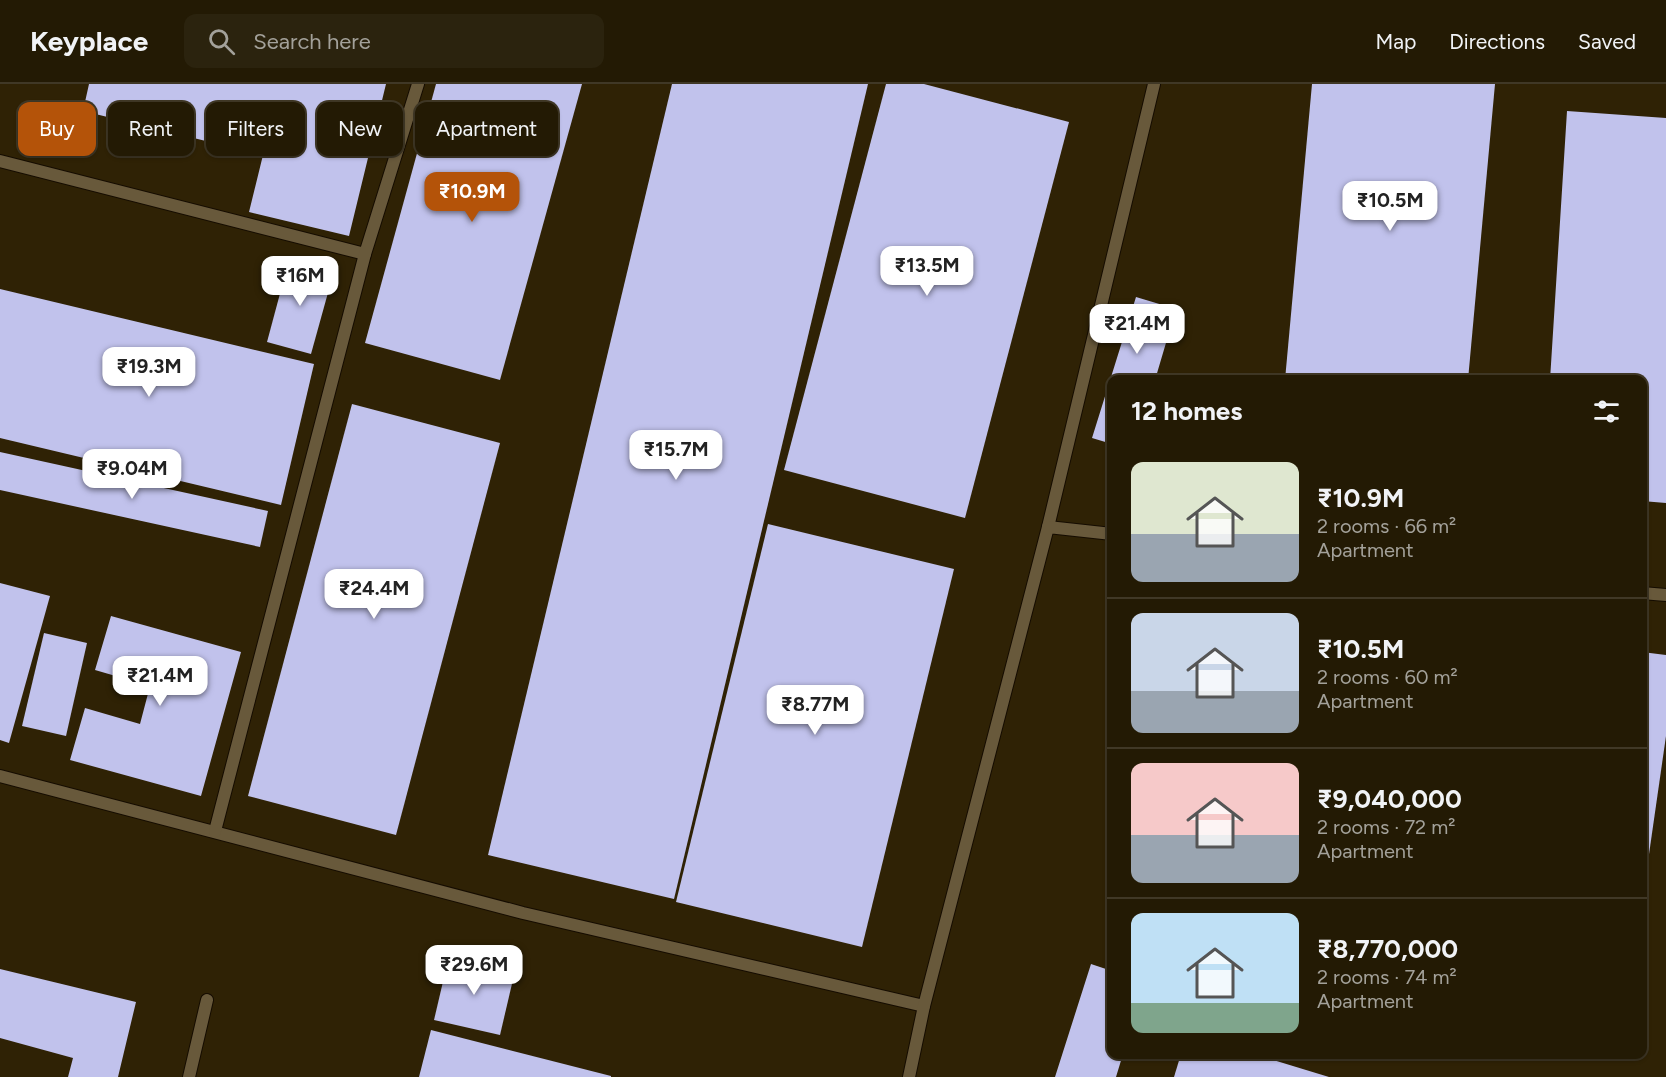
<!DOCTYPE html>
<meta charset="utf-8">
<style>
:root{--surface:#231a04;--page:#2b230e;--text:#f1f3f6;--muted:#a3a19a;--line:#403826;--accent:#b45309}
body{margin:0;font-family:Figtree,sans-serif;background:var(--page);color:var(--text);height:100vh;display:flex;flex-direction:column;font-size:22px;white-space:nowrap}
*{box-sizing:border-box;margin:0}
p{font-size:20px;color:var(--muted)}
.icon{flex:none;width:33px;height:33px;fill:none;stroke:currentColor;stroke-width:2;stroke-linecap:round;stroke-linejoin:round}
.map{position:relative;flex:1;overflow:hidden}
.drawer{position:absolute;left:1107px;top:291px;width:540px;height:684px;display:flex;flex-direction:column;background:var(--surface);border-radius:12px;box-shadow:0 2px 4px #0004,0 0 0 2px var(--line)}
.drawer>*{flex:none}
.guide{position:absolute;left:18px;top:18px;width:570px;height:54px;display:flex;gap:12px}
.price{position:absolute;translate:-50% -51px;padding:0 14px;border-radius:12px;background:#fff;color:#222;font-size:20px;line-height:39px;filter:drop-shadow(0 2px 3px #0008)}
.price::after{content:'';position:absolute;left:50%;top:36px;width:18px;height:14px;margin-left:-9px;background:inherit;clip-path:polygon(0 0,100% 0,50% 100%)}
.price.on{background:var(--accent);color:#fff}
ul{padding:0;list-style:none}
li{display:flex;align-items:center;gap:18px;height:150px;padding:0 24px}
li+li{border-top:2px solid var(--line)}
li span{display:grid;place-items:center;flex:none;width:168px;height:120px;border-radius:12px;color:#555}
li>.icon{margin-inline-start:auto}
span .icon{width:72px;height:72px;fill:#fffc;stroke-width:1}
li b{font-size:26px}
h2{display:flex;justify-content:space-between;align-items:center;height:72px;padding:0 24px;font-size:26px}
.chip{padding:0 21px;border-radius:12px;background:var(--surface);box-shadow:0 2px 4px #0004,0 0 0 2px var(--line);font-size:21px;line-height:54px}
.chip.on{background:var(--accent);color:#fff}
header{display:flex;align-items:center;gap:36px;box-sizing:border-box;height:84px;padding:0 30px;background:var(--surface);border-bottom:2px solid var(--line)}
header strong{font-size:28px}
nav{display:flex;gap:33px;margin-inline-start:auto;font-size:21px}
.search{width:420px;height:54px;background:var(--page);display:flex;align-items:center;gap:15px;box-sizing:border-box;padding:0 21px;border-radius:12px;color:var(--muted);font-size:22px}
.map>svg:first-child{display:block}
</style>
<header>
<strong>Keyplace</strong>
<div class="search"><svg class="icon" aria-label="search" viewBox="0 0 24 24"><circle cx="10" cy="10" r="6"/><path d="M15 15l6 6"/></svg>Search here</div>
<nav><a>Map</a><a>Directions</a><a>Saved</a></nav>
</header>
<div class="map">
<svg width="1666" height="993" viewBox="0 0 1666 993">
<rect width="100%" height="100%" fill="#2f2205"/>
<!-- building -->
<g fill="#c1c2ec">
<path d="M89,0H386L349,152L249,128L263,71L83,27Z"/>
<path d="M436,0H582L500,296L365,259Z"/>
<path d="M672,0H868L674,815L488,771Z"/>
<path d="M886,0H924L1069,38L965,434L784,386Z"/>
<path d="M1312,0H1495L1468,296H1285Z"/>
<path d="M1567,27L1666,34V419L1642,417V296H1550Z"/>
<path d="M289,176L334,187L311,270L267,258Z"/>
<path d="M0,205L314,280L281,421L0,354Z"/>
<path d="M1136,213L1176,225L1155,296H1112V360L1092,354Z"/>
<path d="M352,320L500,359L396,751L248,712Z"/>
<path d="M0,368L268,427L260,463L0,406Z"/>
<path d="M768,440L954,485L862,863L676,818Z"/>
<path d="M0,499L50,512L9,659L0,656Z"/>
<path d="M111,532L241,568L201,712L70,676L85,624L140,640L150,602L95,586Z"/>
<path d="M44,549L87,559L66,652L22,642Z"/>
<path d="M1642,568L1666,571V652L1644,805Z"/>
<path d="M449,872L515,887L500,951L434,936Z"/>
<path d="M1091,880L1112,887V970H1123L1116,993H1055Z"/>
<path d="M0,885L136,918L118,993H68L73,974L0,954Z"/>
<path d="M431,946L611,992V993H419Z"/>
<path d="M1181,970H1254L1329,993H1174Z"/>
</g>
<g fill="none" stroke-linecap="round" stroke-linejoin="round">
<!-- lane casing -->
<g stroke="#150c00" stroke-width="14">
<g id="lane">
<path d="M0,77L365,170"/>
<path d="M1048,443L1154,0"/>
<path d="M1642,509L1666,511"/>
<path d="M0,692L523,829L924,922"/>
<path d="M215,747L365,170L418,0"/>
<path d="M189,993L207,916"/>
<path d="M909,993L924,922L1048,443L1112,450"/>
</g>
</g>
<!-- lane -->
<use href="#lane" stroke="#68593b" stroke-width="12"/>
</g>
</svg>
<b class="price on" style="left:472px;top:139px">₹10.9M</b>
<b class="price" style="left:1390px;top:148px">₹10.5M</b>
<b class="price" style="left:927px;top:213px">₹13.5M</b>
<b class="price" style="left:300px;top:223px">₹16M</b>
<b class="price" style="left:1137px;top:271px">₹21.4M</b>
<b class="price" style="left:149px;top:314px">₹19.3M</b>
<b class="price" style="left:676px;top:397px">₹15.7M</b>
<b class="price" style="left:132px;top:416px">₹9.04M</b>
<b class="price" style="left:374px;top:536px">₹24.4M</b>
<b class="price" style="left:160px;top:623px">₹21.4M</b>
<b class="price" style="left:815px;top:652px">₹8.77M</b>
<b class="price" style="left:474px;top:912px">₹29.6M</b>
<div class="guide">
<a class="chip on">Buy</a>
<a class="chip">Rent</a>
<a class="chip">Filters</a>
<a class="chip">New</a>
<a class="chip">Apartment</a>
</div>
<section class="drawer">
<h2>12 homes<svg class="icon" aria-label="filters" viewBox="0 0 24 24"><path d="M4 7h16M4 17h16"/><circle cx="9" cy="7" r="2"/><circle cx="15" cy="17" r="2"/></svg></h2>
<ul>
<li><span style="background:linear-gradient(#dfe7d0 60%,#9aa5b1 0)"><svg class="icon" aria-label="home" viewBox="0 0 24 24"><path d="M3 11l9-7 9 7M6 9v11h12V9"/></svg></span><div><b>₹10.9M</b><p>2 rooms · 66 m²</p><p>Apartment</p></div></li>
<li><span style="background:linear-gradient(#c9d6e8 65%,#9aa5b1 0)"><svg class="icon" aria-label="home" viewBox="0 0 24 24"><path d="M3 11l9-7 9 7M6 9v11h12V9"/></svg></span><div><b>₹10.5M</b><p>2 rooms · 60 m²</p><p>Apartment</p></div></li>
<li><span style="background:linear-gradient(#f6c9c9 60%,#9aa5b1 0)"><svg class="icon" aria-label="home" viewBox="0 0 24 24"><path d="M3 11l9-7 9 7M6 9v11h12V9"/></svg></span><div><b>₹9,040,000</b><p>2 rooms · 72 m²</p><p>Apartment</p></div></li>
<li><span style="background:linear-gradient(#bfe0f5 75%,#7fa58c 0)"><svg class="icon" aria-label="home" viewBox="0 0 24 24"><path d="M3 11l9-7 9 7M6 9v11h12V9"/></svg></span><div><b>₹8,770,000</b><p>2 rooms · 74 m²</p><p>Apartment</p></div></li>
</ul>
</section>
</div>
